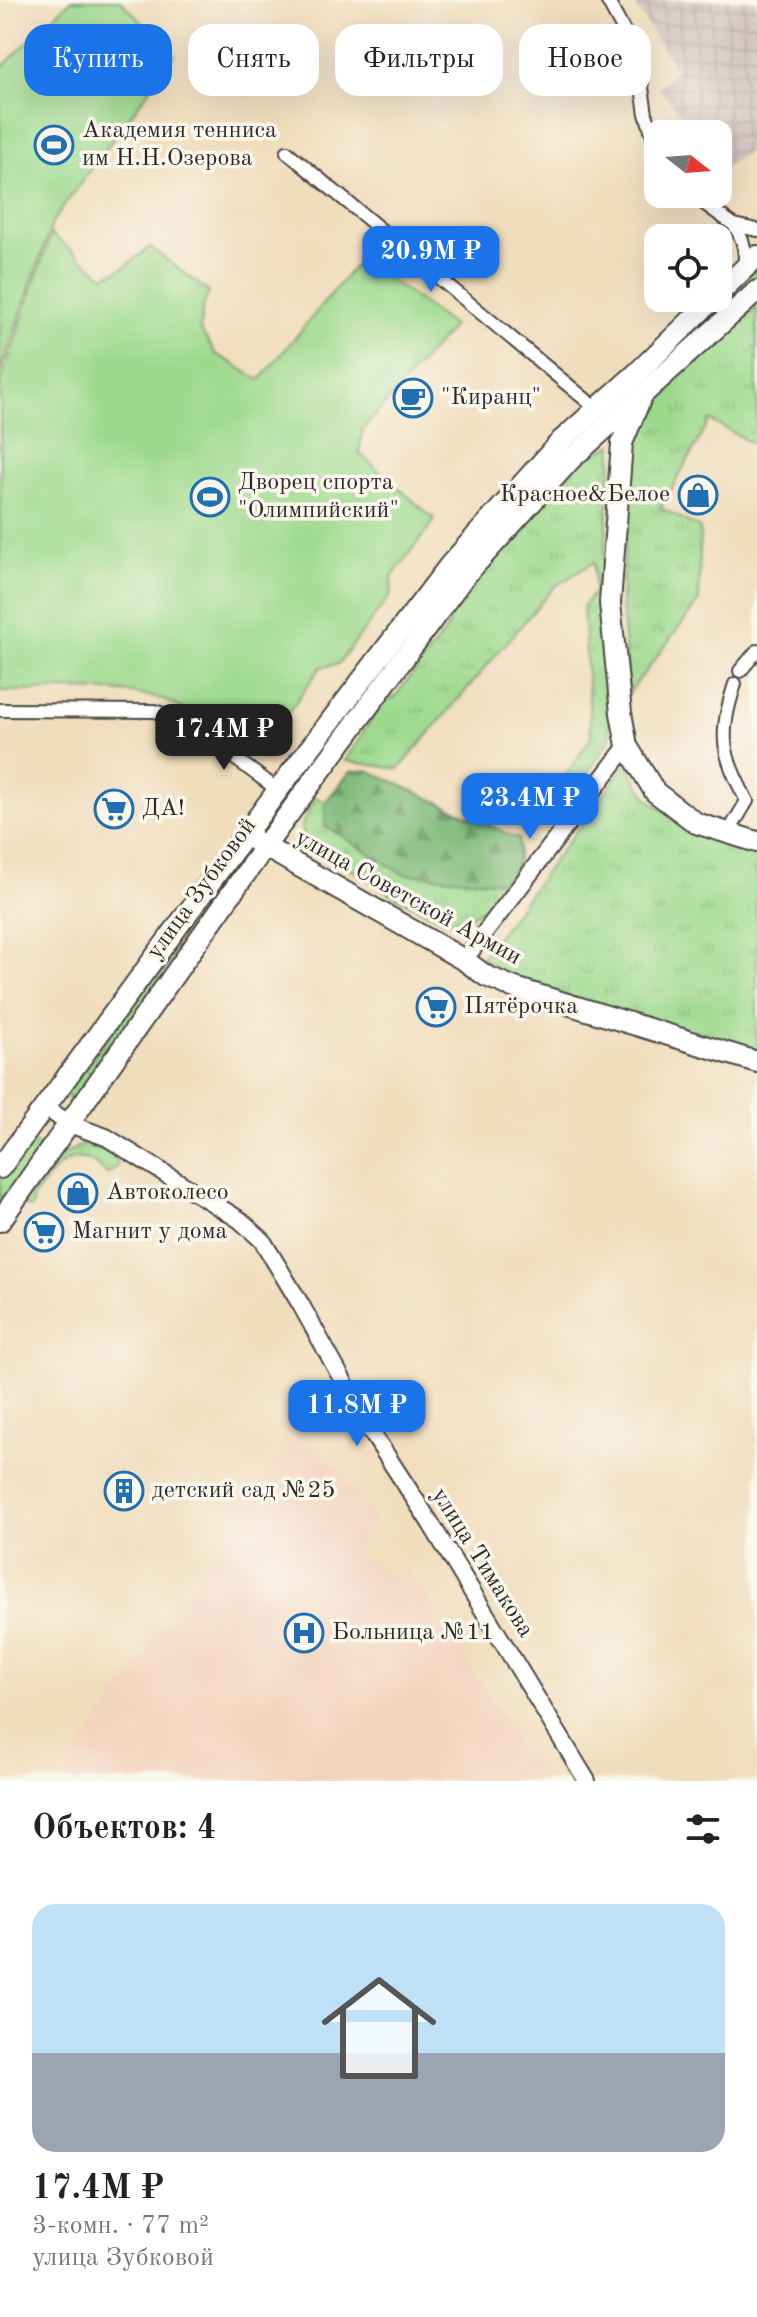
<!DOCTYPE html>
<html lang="ru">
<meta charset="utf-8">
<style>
:root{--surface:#fff;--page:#f2f2f2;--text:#222;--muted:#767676;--accent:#1a73e8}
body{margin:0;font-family:"Old Standard TT",serif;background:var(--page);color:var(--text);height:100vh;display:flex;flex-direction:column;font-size:30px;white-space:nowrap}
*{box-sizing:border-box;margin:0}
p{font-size:26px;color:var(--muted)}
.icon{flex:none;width:44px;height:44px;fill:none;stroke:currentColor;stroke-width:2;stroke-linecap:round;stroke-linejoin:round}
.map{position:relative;height:1781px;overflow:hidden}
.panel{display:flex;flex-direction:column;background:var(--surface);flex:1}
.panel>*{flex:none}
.hud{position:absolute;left:24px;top:24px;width:710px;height:72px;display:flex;gap:16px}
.needle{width:52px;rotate:107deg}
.fabs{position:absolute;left:644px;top:120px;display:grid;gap:16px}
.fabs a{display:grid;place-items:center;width:88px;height:88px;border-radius:16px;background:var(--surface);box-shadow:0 8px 32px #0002;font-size:40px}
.price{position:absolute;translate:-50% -68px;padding:0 18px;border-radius:16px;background:var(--accent);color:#fff;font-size:26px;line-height:52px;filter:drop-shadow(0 2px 4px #0008)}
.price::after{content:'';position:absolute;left:50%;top:48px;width:24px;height:18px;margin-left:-12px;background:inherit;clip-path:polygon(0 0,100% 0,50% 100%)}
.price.selected{background:#222;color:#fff}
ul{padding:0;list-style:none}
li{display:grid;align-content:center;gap:16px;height:424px;padding:0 32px}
li span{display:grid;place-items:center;height:248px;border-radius:24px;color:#555}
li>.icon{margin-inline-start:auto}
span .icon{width:144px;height:144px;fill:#fffc;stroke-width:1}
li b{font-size:34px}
h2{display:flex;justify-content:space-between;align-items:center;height:96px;padding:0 32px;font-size:34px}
.pill{padding:0 28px;border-radius:24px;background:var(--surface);box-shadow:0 8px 32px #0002;font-size:28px;line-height:72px}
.pill.selected{background:var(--accent);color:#fff}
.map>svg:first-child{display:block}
</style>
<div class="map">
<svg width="757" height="1781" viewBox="0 0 757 1781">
<defs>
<pattern id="industrial-grid" width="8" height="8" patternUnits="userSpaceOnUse" patternTransform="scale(2)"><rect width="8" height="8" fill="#cfc0bb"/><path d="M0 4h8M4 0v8" fill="none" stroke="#b2a5a1"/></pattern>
<pattern id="grass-tufts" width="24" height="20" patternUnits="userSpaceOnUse" patternTransform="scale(2)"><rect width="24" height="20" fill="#9dd98d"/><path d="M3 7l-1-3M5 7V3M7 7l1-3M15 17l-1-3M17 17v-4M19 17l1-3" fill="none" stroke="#87ba7a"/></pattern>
<pattern id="forest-firs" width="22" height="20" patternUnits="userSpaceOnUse" patternTransform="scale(2)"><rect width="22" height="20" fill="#7eb978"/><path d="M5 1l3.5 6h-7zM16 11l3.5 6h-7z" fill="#679763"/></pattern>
</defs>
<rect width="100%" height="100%" fill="#fbf7ec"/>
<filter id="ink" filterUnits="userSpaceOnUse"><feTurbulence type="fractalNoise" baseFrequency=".0125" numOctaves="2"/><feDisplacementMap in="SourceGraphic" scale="16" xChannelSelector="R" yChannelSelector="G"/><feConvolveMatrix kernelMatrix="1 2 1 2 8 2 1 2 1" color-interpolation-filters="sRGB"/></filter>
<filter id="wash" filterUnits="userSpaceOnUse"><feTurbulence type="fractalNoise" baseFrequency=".006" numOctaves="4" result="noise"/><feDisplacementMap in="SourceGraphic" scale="32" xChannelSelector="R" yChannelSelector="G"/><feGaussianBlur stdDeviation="1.8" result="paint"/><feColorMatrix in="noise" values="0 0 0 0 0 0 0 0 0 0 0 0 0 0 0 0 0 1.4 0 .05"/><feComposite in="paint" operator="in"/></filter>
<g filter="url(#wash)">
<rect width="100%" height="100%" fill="#f0ddbc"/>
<!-- built -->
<path fill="#f3d4bf" d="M299,1431L362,1498L377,1521L354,1552L392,1577L407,1567L543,1781H57Z"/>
<!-- industrial -->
<path fill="url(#industrial-grid)" d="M631,0H757V145L718,173V134H689L694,129L659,88L676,69Z"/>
<!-- grass -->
<g fill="url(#grass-tufts)" stroke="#64825c" stroke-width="2">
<path d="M757,267V278L641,387L636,381Z"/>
<path d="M757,307V446L710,420L661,508L700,528L699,601L629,693L621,603L632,446L650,399Z"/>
<path d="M613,444L601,603L610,738L566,808L552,810L549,803L591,737L583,606L595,592L594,562L554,587L399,769L345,761L382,702L394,698L447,629L451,610L548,495L584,458Z"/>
<path d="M626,764L648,799L691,831L757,853V1055L513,980L481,958Z"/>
<path d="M316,797L325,802V827L501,882L517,874L498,898L473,915L446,921L403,901L305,841L301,826Z"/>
<path d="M225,880L228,882L75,1101L71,1103L66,1093Z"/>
<path d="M31,1141L41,1148L0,1210V1177Z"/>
<path d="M82,1145L104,1150L117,1160V1167L107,1174C101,1171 98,1165 92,1162C65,1147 44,1182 32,1199L33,1205L31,1208L24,1206L23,1203L56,1158Z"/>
</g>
<!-- forest -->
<path fill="url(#forest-firs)" stroke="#547252" stroke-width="2" d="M368,770L519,839L517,874L502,882L403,874L325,826V802L350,772Z"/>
<!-- garden -->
<g fill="#9dd98d" stroke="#64825c" stroke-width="2">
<path d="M71,0H120L175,55L53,221L0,372V69Z"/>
<path d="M51,234L104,276L123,268L150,247L209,292L203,306L200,329L215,353L260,380L361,258L453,326L363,429L359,453L435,520L392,577L391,595L338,664L321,667L275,731L237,744C215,729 193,713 168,702C129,685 45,691 0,691V383Z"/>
</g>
</g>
<g filter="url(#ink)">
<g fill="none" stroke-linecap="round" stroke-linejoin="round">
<!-- minor casing -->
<g stroke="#494641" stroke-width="16">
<g id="minor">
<path d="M607,0L637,55L646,114L658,151"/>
<path d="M287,152L597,409"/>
<path d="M691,194L734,225L757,230"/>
<path d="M734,225C743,238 747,251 744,266"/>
<path d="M740,671L757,651"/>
<path d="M0,710L155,711L191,726L278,790"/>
<path d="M728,833L747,801C722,753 718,737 735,684"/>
</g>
</g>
<!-- tertiary casing -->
<g stroke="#494641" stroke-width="20">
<g id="tertiary">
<path d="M464,960L627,746"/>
<path d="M45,1107L69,1124L106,1137L240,1220L262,1240L301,1305L372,1433L431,1524L587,1781"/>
</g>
</g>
<!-- primary casing -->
<g stroke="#494641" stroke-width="24">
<g id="primary">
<path d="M718,294L757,256"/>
<path d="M640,400L622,443L610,603L621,713L627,746L655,792L696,823L757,842"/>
<path d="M255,841L464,960L486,976L515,988L757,1062"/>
<path d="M0,1168L278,790L449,566L561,441L637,373L714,298"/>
<path d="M0,1221L265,846L463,578L571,459L757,291"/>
</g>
</g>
<!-- minor -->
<use href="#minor" stroke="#fff" stroke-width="12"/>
<!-- tertiary -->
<use href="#tertiary" stroke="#fff" stroke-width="16"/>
<!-- primary -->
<use href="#primary" stroke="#fff" stroke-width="20"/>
</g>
</g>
<!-- icons -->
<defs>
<g id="stadium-ring" transform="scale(2)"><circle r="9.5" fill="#fbf7ec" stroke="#1f6fb2" stroke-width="1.5"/><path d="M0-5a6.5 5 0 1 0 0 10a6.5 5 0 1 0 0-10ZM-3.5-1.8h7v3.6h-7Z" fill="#1f6fb2"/></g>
<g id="cafe-ring" transform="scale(2)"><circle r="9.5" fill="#fbf7ec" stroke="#1f6fb2" stroke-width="1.5"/><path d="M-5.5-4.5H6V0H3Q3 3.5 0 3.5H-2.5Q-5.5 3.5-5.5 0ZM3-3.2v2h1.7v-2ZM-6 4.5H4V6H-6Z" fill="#1f6fb2"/></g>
<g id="shop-ring" transform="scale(2)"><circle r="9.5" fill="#fbf7ec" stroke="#1f6fb2" stroke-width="1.5"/><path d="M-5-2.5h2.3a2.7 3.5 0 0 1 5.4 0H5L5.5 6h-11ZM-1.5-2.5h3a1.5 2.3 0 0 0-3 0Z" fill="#1f6fb2"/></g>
<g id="supermarket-ring" transform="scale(2)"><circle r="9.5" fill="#fbf7ec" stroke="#1f6fb2" stroke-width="1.5"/><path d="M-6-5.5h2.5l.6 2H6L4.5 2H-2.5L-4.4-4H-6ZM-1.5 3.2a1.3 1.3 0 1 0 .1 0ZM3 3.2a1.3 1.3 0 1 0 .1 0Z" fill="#1f6fb2"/></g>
<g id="building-ring" transform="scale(2)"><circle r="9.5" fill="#fbf7ec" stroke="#1f6fb2" stroke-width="1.5"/><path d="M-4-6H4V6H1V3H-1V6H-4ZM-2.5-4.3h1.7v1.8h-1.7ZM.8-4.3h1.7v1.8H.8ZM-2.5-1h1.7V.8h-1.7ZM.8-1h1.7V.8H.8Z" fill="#1f6fb2"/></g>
<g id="hospital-ring" transform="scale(2)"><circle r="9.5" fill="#fbf7ec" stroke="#1f6fb2" stroke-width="1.5"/><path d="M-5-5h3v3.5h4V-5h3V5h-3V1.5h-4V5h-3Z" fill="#1f6fb2"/></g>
</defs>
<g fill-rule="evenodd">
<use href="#stadium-ring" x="54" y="145"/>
<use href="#cafe-ring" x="413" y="398"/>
<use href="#shop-ring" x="698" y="495"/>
<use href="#stadium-ring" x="210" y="497"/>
<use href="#supermarket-ring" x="114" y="809"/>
<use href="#supermarket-ring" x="436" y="1007"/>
<use href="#shop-ring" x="78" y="1193"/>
<use href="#supermarket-ring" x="44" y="1232"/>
<use href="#building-ring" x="124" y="1491"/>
<use href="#hospital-ring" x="304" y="1633"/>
</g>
<g text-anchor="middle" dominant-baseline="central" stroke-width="7" stroke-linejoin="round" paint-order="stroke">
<!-- poi labels -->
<g font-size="24" fill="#2b2b2b" stroke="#fbf7ec" text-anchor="start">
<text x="82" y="131">Академия тенниса<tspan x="82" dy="28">им Н.Н.Озерова</tspan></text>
<text x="441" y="398">"Киранц"</text>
<text x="238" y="483">Дворец спорта<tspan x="238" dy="28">"Олимпийский"</tspan></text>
<text x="670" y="495" text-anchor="end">Красное&amp;Белое</text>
<text x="142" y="809">ДА!</text>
<text x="464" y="1007">Пятёрочка</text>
<text x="106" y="1193">Автоколесо</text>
<text x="72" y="1232">Магнит у дома</text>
<text x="152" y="1491">детский сад №25</text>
<text x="332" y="1633">Больница №11</text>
</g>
<!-- street labels -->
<g font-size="24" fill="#2b2b2b" stroke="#fbf7ec">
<text transform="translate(202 889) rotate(-54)">улица Зубковой</text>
<text transform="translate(408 898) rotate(29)">улица Советской Армии</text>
<text transform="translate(482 1563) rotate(58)">улица Тимакова</text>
</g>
</g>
</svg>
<div class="fabs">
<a><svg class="needle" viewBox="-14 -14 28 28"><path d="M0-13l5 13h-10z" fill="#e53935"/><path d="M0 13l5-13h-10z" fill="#767676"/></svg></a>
<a><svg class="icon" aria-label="locate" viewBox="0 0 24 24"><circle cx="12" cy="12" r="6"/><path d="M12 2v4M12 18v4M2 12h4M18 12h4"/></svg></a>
</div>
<b class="price" style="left:431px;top:294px">20.9M ₽</b>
<b class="price selected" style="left:224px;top:772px">17.4M ₽</b>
<b class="price" style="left:530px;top:841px">23.4M ₽</b>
<b class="price" style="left:357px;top:1448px">11.8M ₽</b>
<div class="hud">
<a class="pill selected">Купить</a>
<a class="pill">Снять</a>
<a class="pill">Фильтры</a>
<a class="pill">Новое</a>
</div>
</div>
<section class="panel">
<h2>Объектов: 4<svg class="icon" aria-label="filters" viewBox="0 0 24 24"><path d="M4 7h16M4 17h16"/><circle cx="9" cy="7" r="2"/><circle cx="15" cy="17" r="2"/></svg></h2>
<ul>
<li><span style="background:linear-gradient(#bfe0f5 60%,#9aa5b1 0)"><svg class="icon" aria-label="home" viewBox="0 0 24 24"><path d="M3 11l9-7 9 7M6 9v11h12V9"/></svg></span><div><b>17.4M ₽</b><p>3-комн. · 77 m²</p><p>улица Зубковой</p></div></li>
</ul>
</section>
